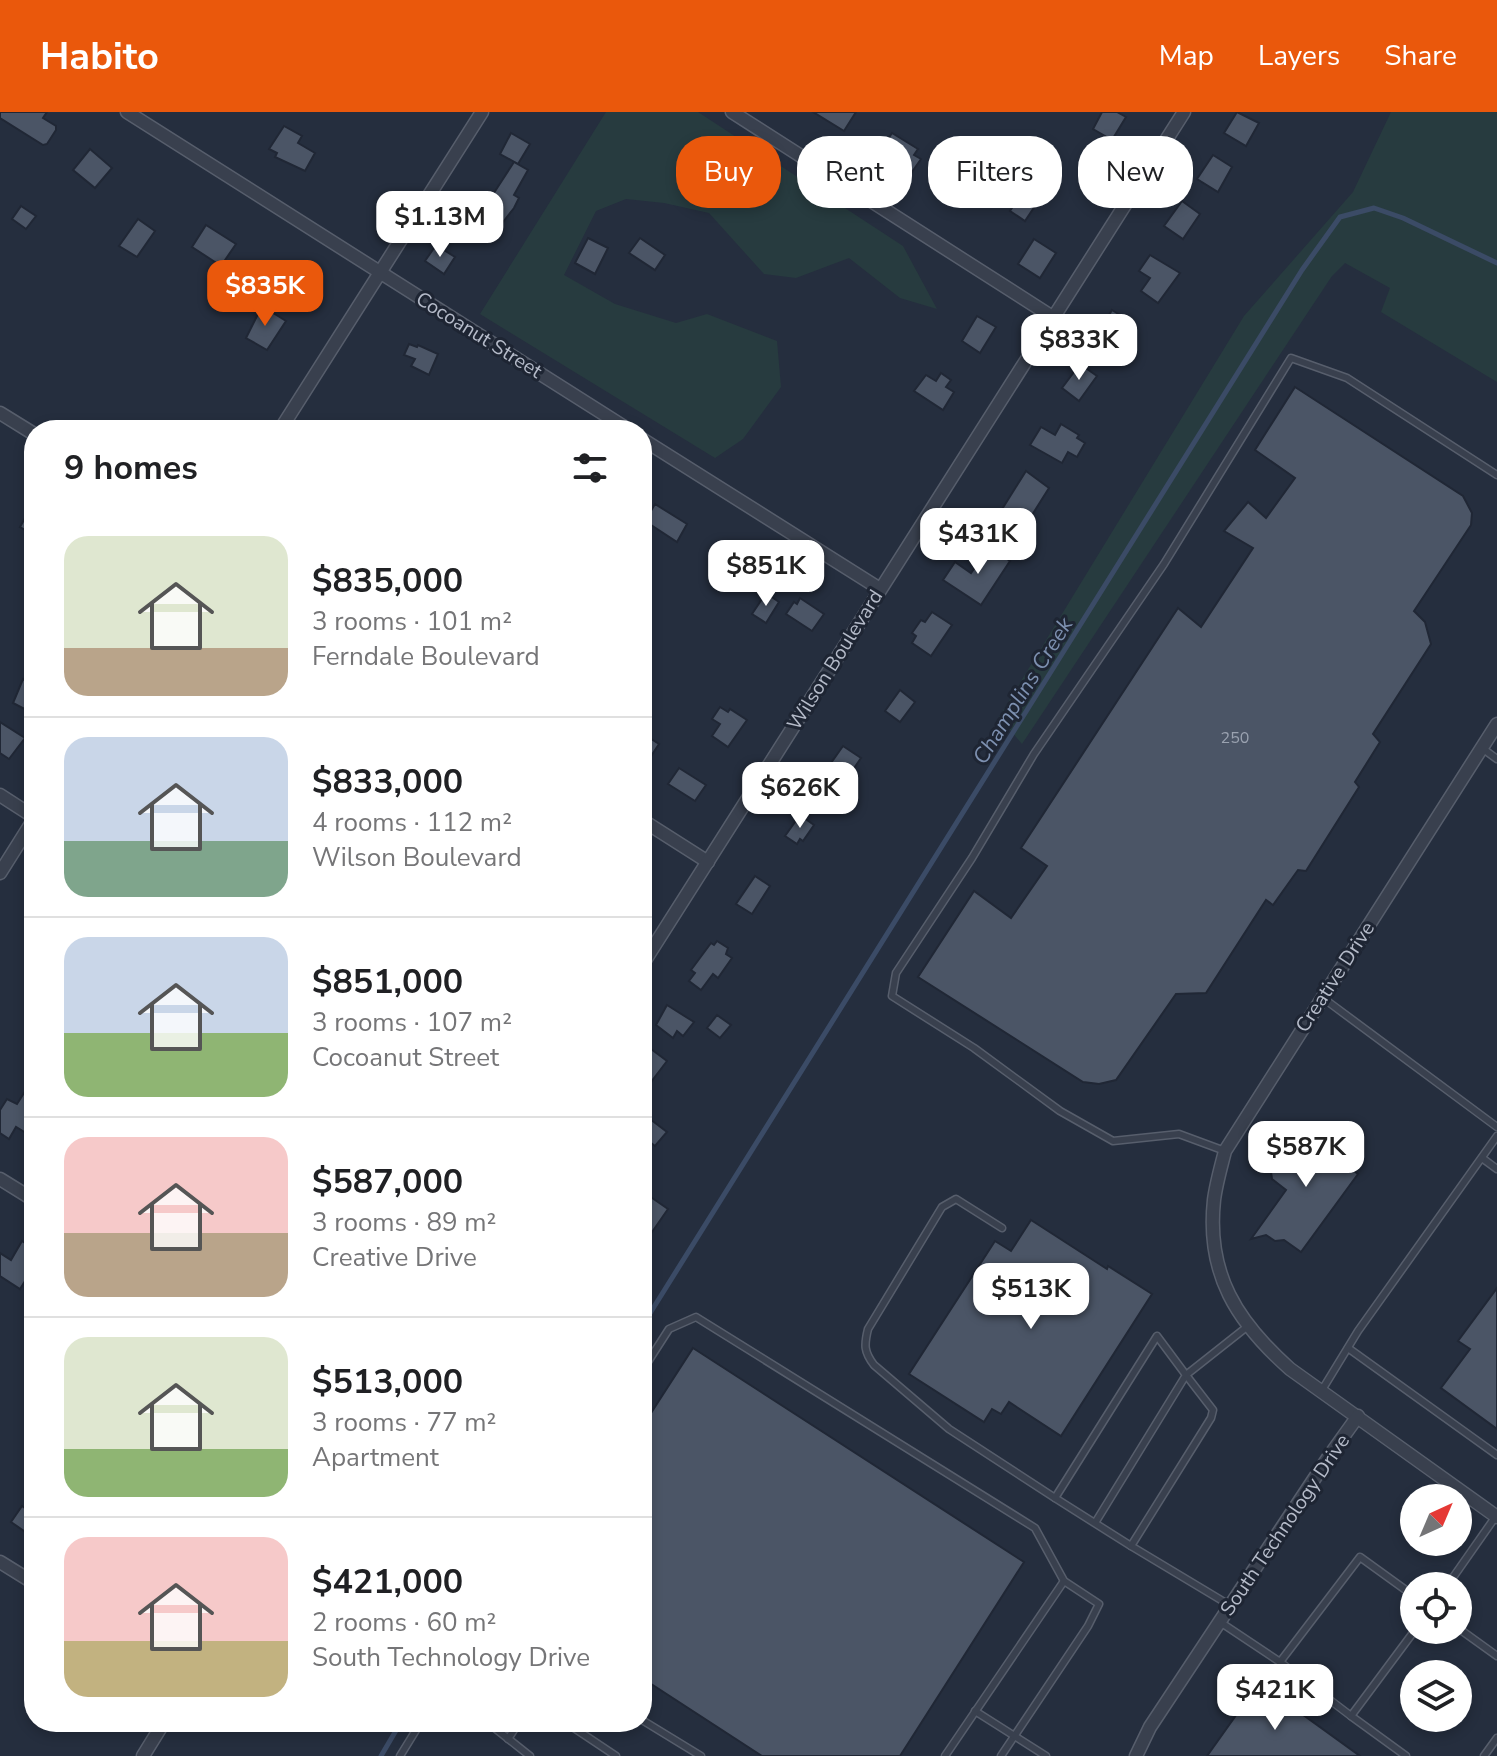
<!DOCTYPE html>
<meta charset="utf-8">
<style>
:root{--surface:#fff;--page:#f2f2f2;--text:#202124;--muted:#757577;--line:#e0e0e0;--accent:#ea580c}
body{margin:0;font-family:"Nunito Sans",sans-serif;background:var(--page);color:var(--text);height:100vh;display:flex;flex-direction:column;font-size:30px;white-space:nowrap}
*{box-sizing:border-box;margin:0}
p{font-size:26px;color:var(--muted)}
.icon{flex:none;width:44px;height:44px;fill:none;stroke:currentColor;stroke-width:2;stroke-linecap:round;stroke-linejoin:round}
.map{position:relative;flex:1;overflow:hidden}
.sheet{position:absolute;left:24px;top:308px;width:628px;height:1312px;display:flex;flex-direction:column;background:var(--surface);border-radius:32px;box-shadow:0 4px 12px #0003}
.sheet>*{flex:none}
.hud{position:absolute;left:676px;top:24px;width:700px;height:72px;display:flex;gap:16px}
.needle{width:52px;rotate:44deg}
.controls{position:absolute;left:1400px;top:1372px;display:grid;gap:16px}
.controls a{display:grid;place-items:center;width:72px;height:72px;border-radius:50%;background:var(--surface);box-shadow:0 4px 12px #0003;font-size:40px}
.price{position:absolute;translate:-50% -68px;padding:0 18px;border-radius:16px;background:#fff;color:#222;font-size:26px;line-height:52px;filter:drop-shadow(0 2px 4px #0008)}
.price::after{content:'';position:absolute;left:50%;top:48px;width:24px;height:18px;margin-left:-12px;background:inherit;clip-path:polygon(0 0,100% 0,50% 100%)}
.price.active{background:var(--accent);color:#fff}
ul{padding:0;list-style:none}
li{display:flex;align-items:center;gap:24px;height:200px;padding:0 40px}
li+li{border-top:2px solid var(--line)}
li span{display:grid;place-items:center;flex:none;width:224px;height:160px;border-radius:24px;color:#555}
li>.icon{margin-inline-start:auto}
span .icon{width:96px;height:96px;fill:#fffc;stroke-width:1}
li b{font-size:34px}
h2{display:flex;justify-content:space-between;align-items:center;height:96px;padding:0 40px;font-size:34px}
.pill{padding:0 28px;border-radius:32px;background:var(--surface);box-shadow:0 4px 12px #0003;font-size:28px;line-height:72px}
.pill.active{background:var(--accent);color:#fff}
header{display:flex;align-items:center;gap:48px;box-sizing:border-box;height:112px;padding:0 40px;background:var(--accent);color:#fff}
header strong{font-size:38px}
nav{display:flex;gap:44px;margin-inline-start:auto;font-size:28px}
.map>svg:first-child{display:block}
</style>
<header>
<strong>Habito</strong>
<nav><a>Map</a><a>Layers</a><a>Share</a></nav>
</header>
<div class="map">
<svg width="1497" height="1644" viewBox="0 0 1497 1644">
<rect width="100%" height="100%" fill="#252e3e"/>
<!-- green -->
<g fill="#273b3f">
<path d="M606,0H698L903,134L937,197L900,186L849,146L796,166L764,162L709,101L664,91L626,87L596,99L564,163L615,192L676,211L707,202L777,229L781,275L743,327L715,346L480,202Z"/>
<path d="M1391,0H1497V270L1381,200L1390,176L1345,151L1332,164L1022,632L999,605L1244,204L1353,80Z"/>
</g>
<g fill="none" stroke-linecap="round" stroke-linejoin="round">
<!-- stream -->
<g stroke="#3b4b66" stroke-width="5">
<path d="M642,1214L1302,158L1340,105L1374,96L1403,106L1497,151"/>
<path d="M381,1644L401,1610"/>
</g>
</g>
<!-- building -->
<g fill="#4b5566" stroke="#202735" stroke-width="2">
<path d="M0,0H47L43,6L56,14V18L47,32L43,33L0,6Z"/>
<path d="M813,0H856L844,19Z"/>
<path d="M1102,0H1117L1126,5L1112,28L1093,17Z"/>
<path d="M1237,0L1259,11L1246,34L1224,21Z"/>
<path d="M284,14L302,24L298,31L315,41L305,59L275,45L277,41L269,37Z"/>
<path d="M511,21L530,32L518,52L500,42Z"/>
<path d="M892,21L918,37L914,43L921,47L912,60L880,39Z"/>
<path d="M90,37L112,56L95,76L73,58Z"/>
<path d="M1213,43L1232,55L1218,80L1197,67Z"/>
<path d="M514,50L528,58L514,83L519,86L514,96L500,114L476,98L485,84L490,87Z"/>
<path d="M1036,58L1048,65L1033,88L1037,91L1025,109L1010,99Z"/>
<path d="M1182,89L1200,102L1183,127L1164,114Z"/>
<path d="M21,94L36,104L26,117L12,107Z"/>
<path d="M138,107L155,119L137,145L119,134Z"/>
<path d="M206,113L236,132L221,154L192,135Z"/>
<path d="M588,126L608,136L595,162L575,151Z"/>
<path d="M640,126L665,143L655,158L629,141Z"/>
<path d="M1034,127L1056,141L1040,166L1018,152Z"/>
<path d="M436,133L455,145L444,162L425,149Z"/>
<path d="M1150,143L1180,161L1158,191L1141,179L1150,166L1139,159Z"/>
<path d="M288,154L312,169L301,187L276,173Z"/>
<path d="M262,194L286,209L267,238L246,226Z"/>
<path d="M1112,198L1131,210L1115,237L1096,225Z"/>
<path d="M977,204L996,215L980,241L962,229Z"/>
<path d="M409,232L417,235L418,233L438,242L429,263L411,254L415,247L404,243Z"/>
<path d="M1080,252L1097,264L1079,289L1062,276Z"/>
<path d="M941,261L951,268L946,275L954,280L943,298L914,279L926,263L936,269Z"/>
<path d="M1295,275L1463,384L1472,401L1471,413L1414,499L1425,510L1431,532L1373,622L1380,630L1355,670L1359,675L1306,759L1298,758L1273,793L1266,788L1206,881L1176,882L1116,968L1099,972L1083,970L918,865L974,779L1011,806L1047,754L1021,736L1178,496L1201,515L1253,436L1224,419L1248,390L1266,406L1295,366L1255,338Z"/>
<path d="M1061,312L1079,323L1077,326L1085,331L1077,345L1068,340L1062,351L1030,333L1041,315L1055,323Z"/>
<path d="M1026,359L1049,376L1022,419L999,402Z"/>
<path d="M34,390V423L20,415Z"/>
<path d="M655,392L687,412L677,430L645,409Z"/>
<path d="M989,435L1010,449L981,493L943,468L955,450L971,461Z"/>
<path d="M766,481L779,490L766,511L752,502Z"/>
<path d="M800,486L824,502L812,519L786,502L794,490L797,492Z"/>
<path d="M932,500L952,513L931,544L912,531L916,524L912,521L921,508L925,510Z"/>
<path d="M23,567L34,573V602L13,591Z"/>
<path d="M900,578L915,590L900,610L885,599Z"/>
<path d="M720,595L728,600L730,597L747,608L728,635L712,624L720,612L712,607Z"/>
<path d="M0,610L25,626L9,647L0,641Z"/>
<path d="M642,621L659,632L642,658Z"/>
<path d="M843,634L861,646L844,671L826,658Z"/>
<path d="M679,656L706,673L695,689L668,672Z"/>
<path d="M800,703L814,713L803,729L800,727L797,732L785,724Z"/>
<path d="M755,764L770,774L752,802L736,792Z"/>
<path d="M717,829L728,836L726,842L732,846L718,866L713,862L701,878L689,869L695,861L691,858L711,831L714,833Z"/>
<path d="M667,893L694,910L683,924L677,919L673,926L656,913Z"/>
<path d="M717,903L731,913L720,926L707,916Z"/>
<path d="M651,937L667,949L651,970L642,963V949Z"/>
<path d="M24,981L34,988L30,1000L34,1003V1009L26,1021L16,1015L9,1027L0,1021V998L7,987L17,992Z"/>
<path d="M650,1007L667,1020L655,1034L642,1024V1018Z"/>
<path d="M1305,1014H1311L1340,1035L1334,1044L1358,1062L1301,1140L1284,1128L1275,1129L1266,1123L1251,1127L1286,1078L1272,1067L1271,1060Z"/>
<path d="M642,1079L668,1097L650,1123L642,1118Z"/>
<path d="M1031,1108L1107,1157L1108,1154L1152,1182L1061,1324L1009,1290L1001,1302L992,1297L984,1310L909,1262L995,1129L1011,1139Z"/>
<path d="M22,1129L34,1137V1155L20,1177L0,1164V1141L11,1148Z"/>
<path d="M1497,1176V1317L1441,1276L1470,1237L1458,1229Z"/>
<path d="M693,1236L1024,1450L900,1644H762L642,1566V1315Z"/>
<path d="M22,1394L34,1403V1426L11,1410Z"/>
<path d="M1259,1571L1360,1644H1207Z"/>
</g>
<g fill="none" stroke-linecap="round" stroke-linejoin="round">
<!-- service casing -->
<g stroke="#575e6c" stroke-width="9">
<g id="service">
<path d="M1482,636L1497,647"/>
<path d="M1323,886L1497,1015"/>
<path d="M1225,1039L1179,1022L1113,1029L1060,999L974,936L892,884L896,861L972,746L1034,642L1164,452L1291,246L1347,266L1497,363"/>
<path d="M1482,1046L1497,1057"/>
<path d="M1002,1116L956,1087L942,1095L868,1217C864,1233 864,1240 874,1253L949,1317L1055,1386"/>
<path d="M1348,1236L1497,1343"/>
<path d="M642,1259L669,1217L696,1205L1035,1416L1064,1469L1099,1492L1088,1514L1001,1644"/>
<path d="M1322,1278L1358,1219L1497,1024"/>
<path d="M1095,1411L1186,1263L1157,1224L1055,1386L1131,1434"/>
<path d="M1447,1474L1496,1404"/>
<path d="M1231,1494L1131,1434L1211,1306L1213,1298L1186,1263L1248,1214"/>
<path d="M1220,1510L1280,1550L1360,1445L1414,1484"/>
<path d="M1458,1516L1497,1544"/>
<path d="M1280,1550L1351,1604"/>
<path d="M975,1599L1046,1644"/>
<path d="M642,1608L701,1644"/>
<path d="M487,1610L530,1644"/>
<path d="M565,1610L616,1644"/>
<path d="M508,1627L519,1610"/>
<path d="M400,1644L421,1610"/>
<path d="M945,1644L1064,1469"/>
<path d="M1406,1644L1351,1604L1415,1518"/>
<path d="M1484,1644L1497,1626"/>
</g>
</g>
<!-- minor casing -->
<g stroke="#575e6c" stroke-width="15">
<g id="minor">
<path d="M127,0L629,318"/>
<path d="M732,0L1054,206"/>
<path d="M0,301L34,322"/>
<path d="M280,318L482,0"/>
<path d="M642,327L880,477"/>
<path d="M1497,612L1225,1039C1221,1055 1216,1072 1214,1088C1206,1162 1237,1210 1290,1257L1497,1405"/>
<path d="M0,683L34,705"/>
<path d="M642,708L708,750"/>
<path d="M0,761L34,707"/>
<path d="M642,853L1184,0"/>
<path d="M0,1067L34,1088"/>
<path d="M0,1450L34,1471"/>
<path d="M143,1644L164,1610"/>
<path d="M1136,1644L1150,1615L1330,1343L1358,1304"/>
</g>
</g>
<!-- service -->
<use href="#service" stroke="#39404e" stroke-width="6"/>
<!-- minor -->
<use href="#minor" stroke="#39404e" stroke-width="12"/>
</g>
<g text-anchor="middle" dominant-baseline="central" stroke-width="6" stroke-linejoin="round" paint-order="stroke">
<!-- number labels -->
<g font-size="16" fill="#9aa2b0">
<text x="1235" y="626">250</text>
</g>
<!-- street labels -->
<g font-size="20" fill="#b5bbc9" stroke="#1e2533">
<text transform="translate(479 223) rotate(32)">Cocoanut Street</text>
<text transform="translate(835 548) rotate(-58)">Wilson Boulevard</text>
<text transform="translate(1335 865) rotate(-57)">Creative Drive</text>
<text transform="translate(1285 1413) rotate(-56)">South Technology Drive</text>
</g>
<!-- water labels -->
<g font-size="22" font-style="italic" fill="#7d90b0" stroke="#1e2533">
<text transform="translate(1023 579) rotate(-58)">Champlins Creek</text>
</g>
</g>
</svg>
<div class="controls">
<a><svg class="needle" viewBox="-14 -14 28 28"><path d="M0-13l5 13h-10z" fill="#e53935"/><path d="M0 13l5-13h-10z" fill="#757577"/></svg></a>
<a><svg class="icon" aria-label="locate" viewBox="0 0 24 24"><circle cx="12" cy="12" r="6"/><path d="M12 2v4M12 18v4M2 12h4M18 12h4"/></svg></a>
<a><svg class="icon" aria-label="layers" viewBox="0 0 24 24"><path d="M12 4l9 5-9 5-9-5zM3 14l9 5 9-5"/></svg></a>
</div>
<b class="price" style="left:440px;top:147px">$1.13M</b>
<b class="price active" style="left:265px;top:216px">$835K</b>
<b class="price" style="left:1079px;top:270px">$833K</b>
<b class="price" style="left:978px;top:464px">$431K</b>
<b class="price" style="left:766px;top:496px">$851K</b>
<b class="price" style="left:800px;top:718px">$626K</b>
<b class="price" style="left:1306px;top:1077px">$587K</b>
<b class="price" style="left:1031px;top:1219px">$513K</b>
<b class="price" style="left:1275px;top:1620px">$421K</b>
<div class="hud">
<a class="pill active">Buy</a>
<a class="pill">Rent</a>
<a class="pill">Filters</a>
<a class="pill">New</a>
</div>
<section class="sheet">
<h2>9 homes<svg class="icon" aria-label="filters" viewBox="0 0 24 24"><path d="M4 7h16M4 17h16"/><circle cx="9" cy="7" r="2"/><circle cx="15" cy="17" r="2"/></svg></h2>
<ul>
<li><span style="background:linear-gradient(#dfe7d0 70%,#b9a48a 0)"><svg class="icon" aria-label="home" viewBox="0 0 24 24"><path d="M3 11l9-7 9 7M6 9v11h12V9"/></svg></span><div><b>$835,000</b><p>3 rooms · 101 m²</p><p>Ferndale Boulevard</p></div></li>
<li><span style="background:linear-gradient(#c9d6e8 65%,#7fa58c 0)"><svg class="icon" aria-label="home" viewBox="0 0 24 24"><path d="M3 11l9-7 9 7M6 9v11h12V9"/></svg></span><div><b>$833,000</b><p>4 rooms · 112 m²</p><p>Wilson Boulevard</p></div></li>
<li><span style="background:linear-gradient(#c9d6e8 60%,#8fb573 0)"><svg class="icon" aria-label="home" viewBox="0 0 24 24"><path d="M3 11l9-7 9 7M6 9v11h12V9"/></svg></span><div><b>$851,000</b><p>3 rooms · 107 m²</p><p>Cocoanut Street</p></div></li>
<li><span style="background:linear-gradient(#f6c9c9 60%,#b9a48a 0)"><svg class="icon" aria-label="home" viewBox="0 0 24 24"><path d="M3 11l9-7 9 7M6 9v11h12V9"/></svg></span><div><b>$587,000</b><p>3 rooms · 89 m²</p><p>Creative Drive</p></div></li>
<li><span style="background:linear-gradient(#dfe7d0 70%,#8fb573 0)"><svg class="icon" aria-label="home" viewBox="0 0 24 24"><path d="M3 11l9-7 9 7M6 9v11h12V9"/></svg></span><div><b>$513,000</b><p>3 rooms · 77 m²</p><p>Apartment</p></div></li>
<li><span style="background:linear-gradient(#f6c9c9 65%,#c2b280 0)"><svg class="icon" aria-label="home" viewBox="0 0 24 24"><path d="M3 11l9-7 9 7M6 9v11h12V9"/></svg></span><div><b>$421,000</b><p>2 rooms · 60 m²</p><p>South Technology Drive</p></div></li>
</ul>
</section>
</div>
